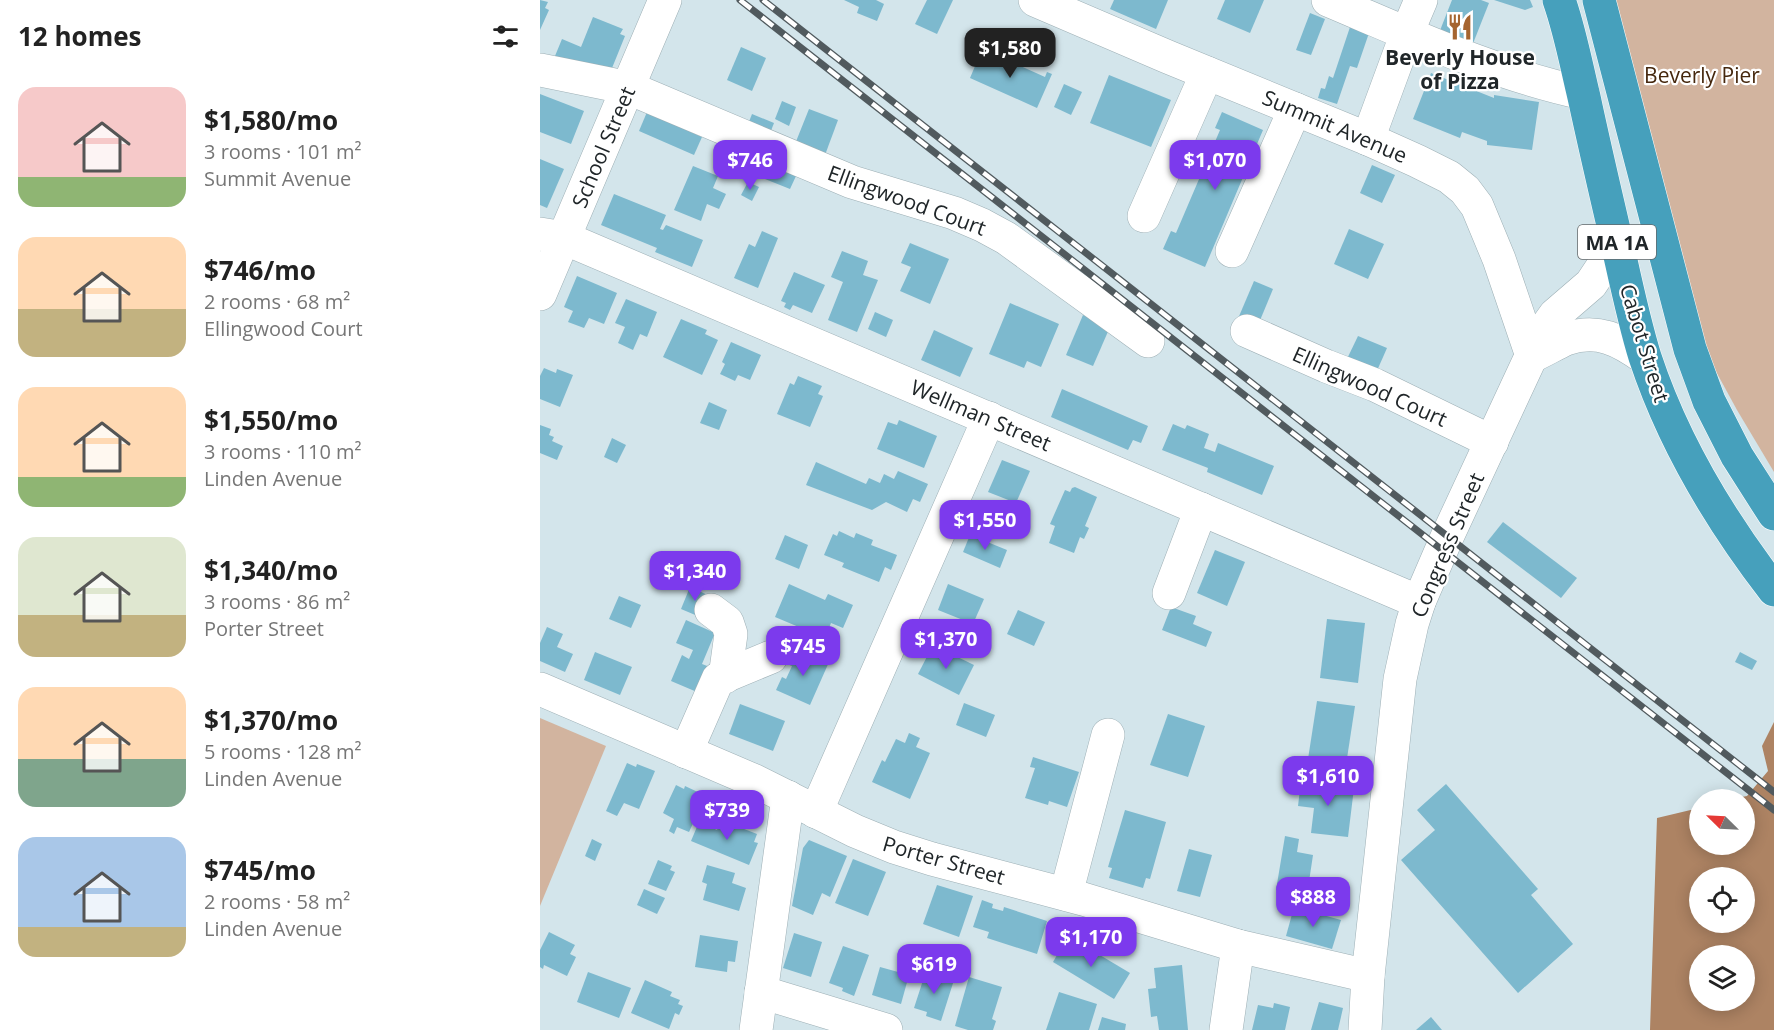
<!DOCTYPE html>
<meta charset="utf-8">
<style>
:root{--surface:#fff;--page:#f2f2f2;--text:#222;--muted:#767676;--accent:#7c3aed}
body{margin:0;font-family:"Open Sans",sans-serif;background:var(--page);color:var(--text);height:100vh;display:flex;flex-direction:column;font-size:22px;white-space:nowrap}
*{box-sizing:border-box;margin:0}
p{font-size:20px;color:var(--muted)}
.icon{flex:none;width:33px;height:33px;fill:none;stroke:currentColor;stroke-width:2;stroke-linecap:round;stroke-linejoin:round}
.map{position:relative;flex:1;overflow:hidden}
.sheet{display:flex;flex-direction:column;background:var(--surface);width:540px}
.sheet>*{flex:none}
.needle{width:39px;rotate:294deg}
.tools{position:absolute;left:1149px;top:789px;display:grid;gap:12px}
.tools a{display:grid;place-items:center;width:66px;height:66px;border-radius:50%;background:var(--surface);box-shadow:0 3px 15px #0003;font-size:30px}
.price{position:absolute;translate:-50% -51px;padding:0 14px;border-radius:12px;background:var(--accent);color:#fff;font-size:20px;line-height:39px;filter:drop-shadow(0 2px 3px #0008)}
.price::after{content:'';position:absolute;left:50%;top:36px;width:18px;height:14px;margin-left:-9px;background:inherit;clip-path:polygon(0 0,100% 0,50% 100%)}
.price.active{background:#222;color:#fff}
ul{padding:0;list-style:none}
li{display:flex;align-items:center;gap:18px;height:150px;padding:0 18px}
li span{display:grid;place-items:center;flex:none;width:168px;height:120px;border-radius:18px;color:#555}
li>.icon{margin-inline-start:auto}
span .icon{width:72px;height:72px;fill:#fffc;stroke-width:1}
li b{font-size:26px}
h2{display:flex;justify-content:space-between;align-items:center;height:72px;padding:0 18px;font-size:26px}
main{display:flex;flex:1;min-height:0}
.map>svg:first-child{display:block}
</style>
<main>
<section class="sheet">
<h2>12 homes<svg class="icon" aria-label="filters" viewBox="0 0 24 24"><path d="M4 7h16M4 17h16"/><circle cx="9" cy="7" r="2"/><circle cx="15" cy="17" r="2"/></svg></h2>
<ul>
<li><span style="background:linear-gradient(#f6c9c9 75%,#8fb573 0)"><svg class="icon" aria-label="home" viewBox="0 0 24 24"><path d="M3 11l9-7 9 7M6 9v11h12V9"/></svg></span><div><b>$1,580/mo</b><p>3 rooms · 101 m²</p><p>Summit Avenue</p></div></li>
<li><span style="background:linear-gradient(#ffd9b3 60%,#c2b280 0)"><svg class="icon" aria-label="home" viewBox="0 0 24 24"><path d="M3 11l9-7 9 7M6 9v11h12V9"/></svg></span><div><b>$746/mo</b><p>2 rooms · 68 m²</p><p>Ellingwood Court</p></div></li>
<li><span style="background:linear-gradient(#ffd9b3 75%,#8fb573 0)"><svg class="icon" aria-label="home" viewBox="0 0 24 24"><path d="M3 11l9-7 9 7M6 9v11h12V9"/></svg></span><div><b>$1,550/mo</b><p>3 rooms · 110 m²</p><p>Linden Avenue</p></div></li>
<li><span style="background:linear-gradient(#dfe7d0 65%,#c2b280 0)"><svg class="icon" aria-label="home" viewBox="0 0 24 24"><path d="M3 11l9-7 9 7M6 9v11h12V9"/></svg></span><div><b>$1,340/mo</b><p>3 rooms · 86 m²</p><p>Porter Street</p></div></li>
<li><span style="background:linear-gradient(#ffd9b3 60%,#7fa58c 0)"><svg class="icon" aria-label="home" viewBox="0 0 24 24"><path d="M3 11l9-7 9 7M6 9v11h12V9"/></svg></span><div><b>$1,370/mo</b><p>5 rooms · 128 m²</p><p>Linden Avenue</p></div></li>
<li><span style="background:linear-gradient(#a9c7e8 75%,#c2b280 0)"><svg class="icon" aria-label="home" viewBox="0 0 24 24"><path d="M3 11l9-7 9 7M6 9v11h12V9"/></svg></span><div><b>$745/mo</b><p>2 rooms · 58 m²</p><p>Linden Avenue</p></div></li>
</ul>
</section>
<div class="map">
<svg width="1234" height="1030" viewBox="0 0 1234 1030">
<rect width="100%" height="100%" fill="#d3e5eb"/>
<!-- green -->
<g fill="#d2b49f">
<path d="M1067,0H1234V472L1197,410L1167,355Z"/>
<path d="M0,718L66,746L0,906Z"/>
</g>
<!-- water -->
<path fill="#ad8363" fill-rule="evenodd" d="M1234,722V1030H1110L1117,818L1159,808L1160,844H1204V800L1192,799L1207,796L1228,771L1222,746ZM1160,878H1204V922H1160ZM1160,956H1204V1000H1160Z"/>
<!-- building -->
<g fill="#7db9ce">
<path d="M0,0L8,2L5,8L9,10L0,30Z"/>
<path d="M304,0H336L344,4L337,21L317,13L319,7Z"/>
<path d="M387,0H413L397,34L375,24Z"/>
<path d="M574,0H628L616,29L570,9Z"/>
<path d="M685,0H724L710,33L677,19Z"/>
<path d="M912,0H941L949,3L932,46L899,33Z"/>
<path d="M954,0H990L993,7L985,10Z"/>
<path d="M770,13L785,19L771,55L756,50Z"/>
<path d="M53,17L83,29L80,34L85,36L70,73L38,65L15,56L22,39L41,47Z"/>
<path d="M810,27L829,33L817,68L810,66L797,104L778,98L781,88L785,89L789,76L793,78Z"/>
<path d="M201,47L226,58L212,91L187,80Z"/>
<path d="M447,49L459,55L456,62L460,64L463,58L505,77L507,72L512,74L497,108L430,78L441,52L445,53Z"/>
<path d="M891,73L954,98V95L999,102L992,150L947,145V141L922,132L920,138L873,119Z"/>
<path d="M569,75L631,100L611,147L550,123Z"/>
<path d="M524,84L542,92L531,115L514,107Z"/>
<path d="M0,94L44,111L31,144L0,132Z"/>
<path d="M242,101L256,107L249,126L235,119Z"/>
<path d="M269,109L298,120L285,155L255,144Z"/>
<path d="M107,112L162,137L154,155L99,131Z"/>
<path d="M682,112L723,130L665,267L623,249L631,231L636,233L680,130L675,128Z"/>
<path d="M212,114L234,123L227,141L205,132Z"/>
<path d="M0,159L24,169L7,208L0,205Z"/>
<path d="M231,165L256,176L250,189L225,179Z"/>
<path d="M832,165L855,175L842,203L820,193Z"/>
<path d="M153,166L178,176L173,188L186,194L179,209L167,204L161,221L134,210Z"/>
<path d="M208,182L219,187L212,201L201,195Z"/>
<path d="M74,194L126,215L120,229L123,230L126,225L163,240L152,267L115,252L117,248L61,225Z"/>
<path d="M809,229L844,244L828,279L794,264Z"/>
<path d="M222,231L238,238L218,288L194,278L209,244L215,247Z"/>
<path d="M370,243L409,259L390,304L360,291L371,267L361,263Z"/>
<path d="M302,251L328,261L323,275L338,280L317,332L288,320L303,282L291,277Z"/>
<path d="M254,272L285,285L272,313L253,305L250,310L244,307L246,303L241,301Z"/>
<path d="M37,276L77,293L64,324L49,318L44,328L28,322L33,311L24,307Z"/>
<path d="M714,281L733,289L716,330L697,321Z"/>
<path d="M86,299L117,312L107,337L100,334L93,350L78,343L85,327L75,323Z"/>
<path d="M470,303L519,324L501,367L487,361L484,368L449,354Z"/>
<path d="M335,312L353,320L346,337L328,329Z"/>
<path d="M543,315L570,327L553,366L526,355Z"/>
<path d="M141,319L167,330L165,334L178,340L162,375L123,357Z"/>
<path d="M394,330L433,348L420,377L381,360Z"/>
<path d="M818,336L847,348L836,373L806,361Z"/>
<path d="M191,342L221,355L210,380L198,375L195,381L180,374L185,364L182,362Z"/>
<path d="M4,368L16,373L17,369L33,375L20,407L0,399V376Z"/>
<path d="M258,376L282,386L278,394L283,396L270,427L237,414L250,383L254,385Z"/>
<path d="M522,389L608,426L601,443L593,440L588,450L511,417Z"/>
<path d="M169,402L187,410L179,430L160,423Z"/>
<path d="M359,420L397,436L384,468L337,449L348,422L357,425Z"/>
<path d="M633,424L645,429L647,425L669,434L664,448L675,452L678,443L734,466L722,495L667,472L668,468L622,450Z"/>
<path d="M0,425L11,429L9,435L14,437L12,441L23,446L17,460L0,453Z"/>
<path d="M72,438L86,445L77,463L64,457Z"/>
<path d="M462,460L490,471L476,503L448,492Z"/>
<path d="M276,462L326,484L329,478L340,483L344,474L354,479L358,471L388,484L380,502L373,499L367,512L346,502L332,510L266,485Z"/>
<path d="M535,487L557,497L545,526L549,528L544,539L540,537L534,553L509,543L515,526L510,524L525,490L530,492L532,488Z"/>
<path d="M963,522L1037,578L1021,598L947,542Z"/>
<path d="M299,531L314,538L316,533L333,540L331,545L357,555L351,570L345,567L339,582L302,567L304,563L284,555L293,534L297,536Z"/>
<path d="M245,535L268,545L259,569L235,559Z"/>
<path d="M430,535L467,550L460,568L423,552Z"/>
<path d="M675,550L705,562L687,606L657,593Z"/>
<path d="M249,584L285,600L288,594L313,605L303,628L291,623L285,638L235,617Z"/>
<path d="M408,584L444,599L433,624L398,610Z"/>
<path d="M150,587L170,596L160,617L141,609Z"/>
<path d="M79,596L101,605L91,628L69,619Z"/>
<path d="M631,607L656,616L653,624L672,632L666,647L622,630Z"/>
<path d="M478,610L505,622L494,646L467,634Z"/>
<path d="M787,619L825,623L818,683L780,678Z"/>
<path d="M146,620L175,633L162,664L175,669L164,695L131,681L142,655L149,659L153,650L136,643Z"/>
<path d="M7,627L23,634L17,647L33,654L25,672L0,661V643Z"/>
<path d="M393,645L434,665L419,695L378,674Z"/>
<path d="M260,649L289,662L270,705L236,690L242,677L246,679L252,666L247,664L252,653L257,655Z"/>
<path d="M55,652L92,667L80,695L44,680Z"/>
<path d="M1200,652L1217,661L1212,670L1195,662Z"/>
<path d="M777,701L815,706L806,765L768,759Z"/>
<path d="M424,703L455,715L446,737L416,725Z"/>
<path d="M200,704L245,721L233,751L189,734Z"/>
<path d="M628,714L665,726L648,777L610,765Z"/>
<path d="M369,733L380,738L376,747L390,753L370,799L332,782L342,760L345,762L356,739L365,743Z"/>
<path d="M493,757L539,772L527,807L509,801L508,805L485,798L495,768L490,767Z"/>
<path d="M87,763L96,767L97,764L115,771L99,809L84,803L77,816L66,811Z"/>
<path d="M761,781L814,788L808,837L771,833L774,808L758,806Z"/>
<path d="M906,784L998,889L991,895L1033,944L978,993L861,860L895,830L877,810Z"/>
<path d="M136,785L144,789L145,786L162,794L160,798L164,800L149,832L137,827L134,834L129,831L134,819L123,813Z"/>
<path d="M585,810L626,822L610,879L606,878L603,888L569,878L572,868L568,867Z"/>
<path d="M181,820L217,834L214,842L218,843L209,865L151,841L159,822L177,830Z"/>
<path d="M745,836L759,839L757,852L773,855L767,895L736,890Z"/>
<path d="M52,839L62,844L55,861L45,856Z"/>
<path d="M269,840L307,856L290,897L282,893L273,915L252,906L263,848Z"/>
<path d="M649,849L672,855L660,897L637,891Z"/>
<path d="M313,859L346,872L328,916L295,903Z"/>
<path d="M118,860L132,866L130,870L135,872L126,891L108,884Z"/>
<path d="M167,865L195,873L192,883L206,888L199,911L163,900L167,884L162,882Z"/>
<path d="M397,885L433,896L419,937L383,924Z"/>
<path d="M104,889L125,898L117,914L97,905Z"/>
<path d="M442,900L453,904L452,908L463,911L464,907L507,921L497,954L447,938L449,932L433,927Z"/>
<path d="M754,907L801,920L792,949L746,936Z"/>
<path d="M9,932L35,945L30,954L36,957L27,976L4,965L3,969L0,967V950Z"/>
<path d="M254,933L282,942L271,977L243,968Z"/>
<path d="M160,935L198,941L195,962L188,961L187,972L155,967Z"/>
<path d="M528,936L590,973L574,999L513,962Z"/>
<path d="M303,946L329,955L314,996L302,991L303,988L289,983Z"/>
<path d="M642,965L648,1030H619L617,1016L611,1017L608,989L616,988L614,968Z"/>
<path d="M340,967L369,975L361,1004L332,995Z"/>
<path d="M386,971L414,980L401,1021L386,1016L387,1012L374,1008Z"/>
<path d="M48,972L91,988L79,1018L37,1002Z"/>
<path d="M429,977L462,987L452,1019L456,1021L453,1030H428L415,1026Z"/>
<path d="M105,980L132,992L130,996L140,1000L138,1004L143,1006L139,1015L135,1013L129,1029L91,1013Z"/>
<path d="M519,992L557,1004L549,1030H506Z"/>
<path d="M779,1002L803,1008L798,1030H771Z"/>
<path d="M734,1003L750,1007L745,1030H712L718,1005L733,1008Z"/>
<path d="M562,1017L586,1024L585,1030H558Z"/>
<path d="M891,1017L902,1030H876Z"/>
</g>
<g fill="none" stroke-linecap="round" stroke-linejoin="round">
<!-- minor casing -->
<g stroke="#9dafb5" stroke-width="34">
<g id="minor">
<path d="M495,0L628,57L828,139L877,161L909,177L925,190L937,206L959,259L992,356"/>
<path d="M788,0C871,35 954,74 1043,93"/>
<path d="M0,70L89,88L312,182L414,213L442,225L466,238L608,341"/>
<path d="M828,139L867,33L881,0"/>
<path d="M604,216L667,73"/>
<path d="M0,234L24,238L879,602"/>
<path d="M692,251L755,109"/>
<path d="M0,294L125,0"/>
<path d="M707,331L786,366L835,385L952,442"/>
<path d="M992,356C1003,351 1015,344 1026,339C1058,328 1080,340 1105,358"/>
<path d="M629,593L661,509"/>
<path d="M171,610L187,622L191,634L185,677"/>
<path d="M0,689L215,781L315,831L354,847L392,859L543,899L698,946L828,976"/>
<path d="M146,752L178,679L231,657"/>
<path d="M276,812L449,418"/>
<path d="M526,894L568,735"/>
<path d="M221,992L346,1030"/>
<path d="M216,1030L248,797"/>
<path d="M686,1030L698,946"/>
<path d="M825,1030L828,976L860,679L872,624L879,602L907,537L1002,333L1015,315L1051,284L1063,266L1076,240"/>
</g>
</g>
<!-- highway casing -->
<g stroke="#fff" stroke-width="34">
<g id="highway">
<path d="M1019,0C1030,31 1036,64 1044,97C1054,144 1065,191 1076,238C1085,278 1093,318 1105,357C1133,442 1180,520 1234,590"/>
<path d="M1059,0L1150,349L1169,401L1197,456L1234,514"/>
</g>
</g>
<!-- minor -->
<use href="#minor" stroke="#fff" stroke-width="33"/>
<!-- highway -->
<use href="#highway" stroke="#46a0bc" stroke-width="33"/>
<!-- rail casing -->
<g stroke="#515a5e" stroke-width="7">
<g id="rail">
<path d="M200,0L1234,810"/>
<path d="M223,0L1234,792"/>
</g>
</g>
<!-- rail -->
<use href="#rail" stroke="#fff" stroke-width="4.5" stroke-dasharray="14" stroke-linecap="butt"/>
</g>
<!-- icons -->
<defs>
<g id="restaurant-bare" transform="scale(2.07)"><path d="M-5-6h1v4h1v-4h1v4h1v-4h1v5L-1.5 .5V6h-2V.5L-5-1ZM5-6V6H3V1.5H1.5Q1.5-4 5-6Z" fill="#a5642f" stroke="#fff" stroke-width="2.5" paint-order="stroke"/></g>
</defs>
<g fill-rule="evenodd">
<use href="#restaurant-bare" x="920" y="27"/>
</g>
<g text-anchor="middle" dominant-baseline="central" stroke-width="4.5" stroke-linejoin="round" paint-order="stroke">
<!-- shield labels -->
<rect fill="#fff" stroke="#636769" stroke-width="1.5" x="1038" y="225" width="78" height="34" rx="4.5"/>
<g font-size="20" font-weight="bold" fill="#202629">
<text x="1077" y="242">MA 1A</text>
</g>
<!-- poi labels -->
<g font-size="21" font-weight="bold" fill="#202629" stroke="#fff">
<text x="920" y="57">Beverly House<tspan x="920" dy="24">of Pizza</tspan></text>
</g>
<!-- park labels -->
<g font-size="21" fill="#45270d" stroke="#fff">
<text x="1162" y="75">Beverly Pier</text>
</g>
<!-- street labels -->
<g font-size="21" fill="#202629" stroke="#fff">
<text transform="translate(795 126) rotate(23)">Summit Avenue</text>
<text transform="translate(63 147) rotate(-67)">School Street</text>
<text transform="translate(367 200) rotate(20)">Ellingwood Court</text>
<text transform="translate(1105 343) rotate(73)">Cabot Street</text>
<text transform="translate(830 386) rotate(24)">Ellingwood Court</text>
<text transform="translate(441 415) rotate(23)">Wellman Street</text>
<text transform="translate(907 545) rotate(-67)">Congress Street</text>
<text transform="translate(404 860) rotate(16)">Porter Street</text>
</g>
</g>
</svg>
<div class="tools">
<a><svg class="needle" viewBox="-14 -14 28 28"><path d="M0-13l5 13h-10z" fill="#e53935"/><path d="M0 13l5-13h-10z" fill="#767676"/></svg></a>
<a><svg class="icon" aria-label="locate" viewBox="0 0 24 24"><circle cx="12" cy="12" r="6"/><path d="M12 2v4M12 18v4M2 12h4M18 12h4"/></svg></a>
<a><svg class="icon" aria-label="layers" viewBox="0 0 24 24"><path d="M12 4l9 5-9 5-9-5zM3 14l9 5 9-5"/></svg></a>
</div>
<b class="price active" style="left:470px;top:79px">$1,580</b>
<b class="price" style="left:210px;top:191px">$746</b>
<b class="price" style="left:675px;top:191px">$1,070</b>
<b class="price" style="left:445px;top:551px">$1,550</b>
<b class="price" style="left:155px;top:602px">$1,340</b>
<b class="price" style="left:406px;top:670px">$1,370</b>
<b class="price" style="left:263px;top:677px">$745</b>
<b class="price" style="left:788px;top:807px">$1,610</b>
<b class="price" style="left:187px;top:841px">$739</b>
<b class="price" style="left:773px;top:928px">$888</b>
<b class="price" style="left:551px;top:968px">$1,170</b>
<b class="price" style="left:394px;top:995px">$619</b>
</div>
</main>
